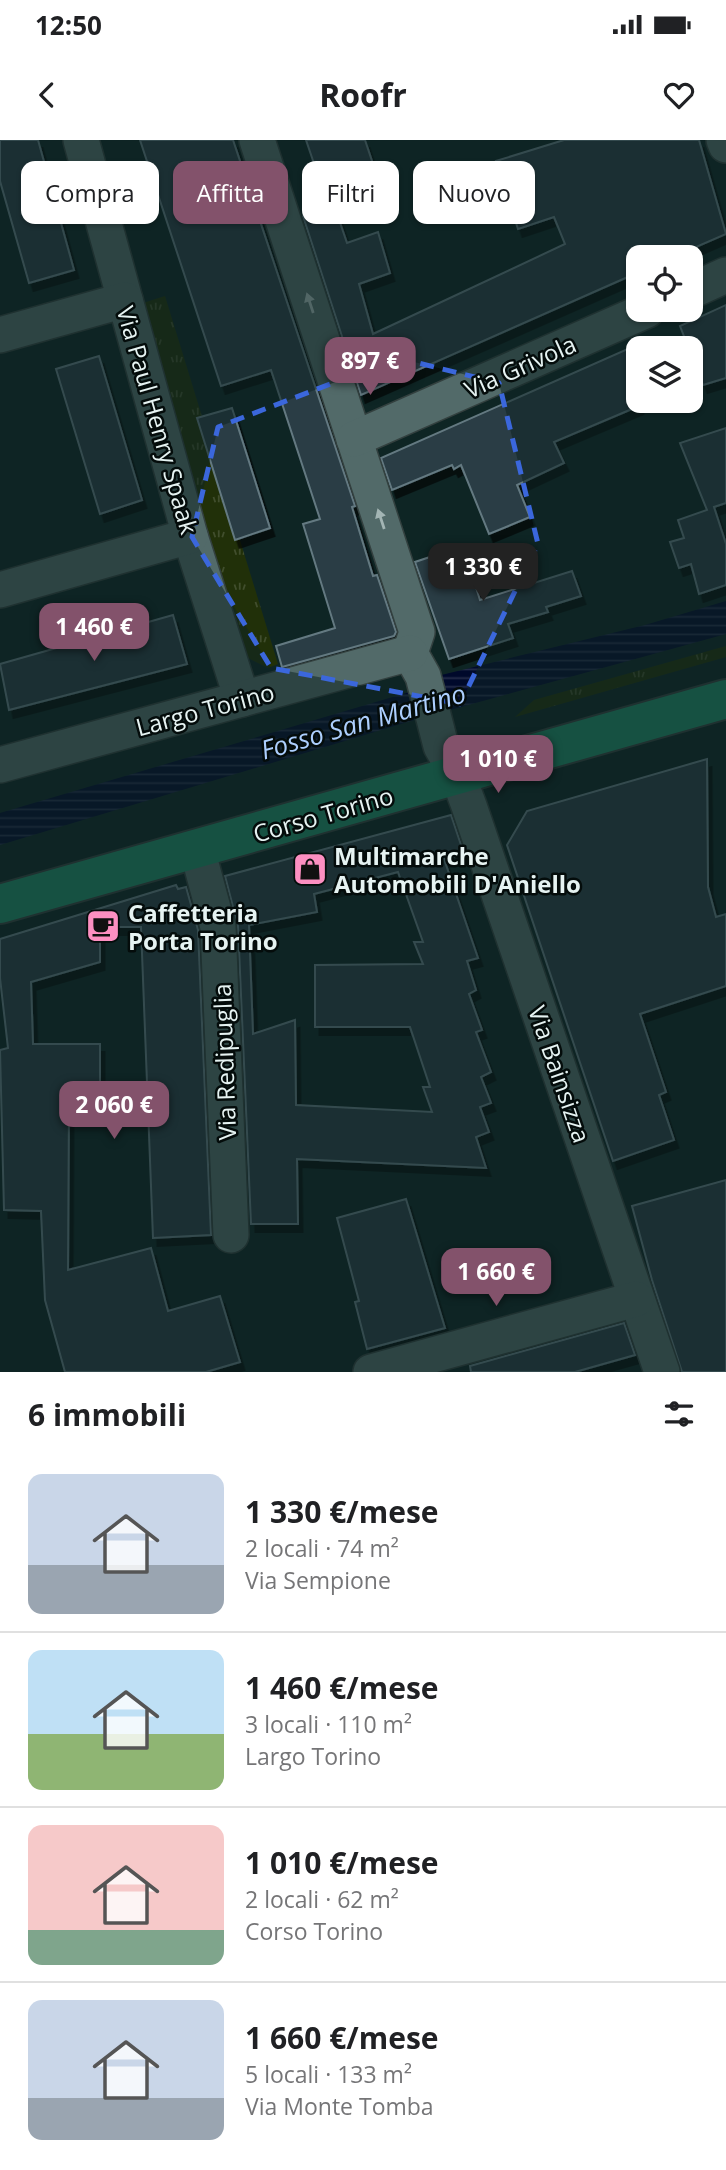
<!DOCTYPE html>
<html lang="it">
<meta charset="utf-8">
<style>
:root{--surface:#fff;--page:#f2f2f2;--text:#202124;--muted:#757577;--line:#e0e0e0;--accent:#83526b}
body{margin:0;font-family:"Open Sans",sans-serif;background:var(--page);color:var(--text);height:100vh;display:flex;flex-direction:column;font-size:26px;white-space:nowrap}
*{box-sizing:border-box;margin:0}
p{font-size:23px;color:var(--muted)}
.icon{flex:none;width:38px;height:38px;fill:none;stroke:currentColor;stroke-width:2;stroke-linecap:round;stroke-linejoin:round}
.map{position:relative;height:1232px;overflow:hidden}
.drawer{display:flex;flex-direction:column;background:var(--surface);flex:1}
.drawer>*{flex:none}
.hud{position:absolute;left:21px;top:21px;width:684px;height:63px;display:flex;gap:14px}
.buttons{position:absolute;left:626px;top:105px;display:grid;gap:14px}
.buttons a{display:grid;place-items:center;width:77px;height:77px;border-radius:14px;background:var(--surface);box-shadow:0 2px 5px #0004;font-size:35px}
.price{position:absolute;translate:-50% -60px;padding:0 16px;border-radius:14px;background:var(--accent);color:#fff;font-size:23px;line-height:46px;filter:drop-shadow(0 2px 4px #0008)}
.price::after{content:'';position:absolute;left:50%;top:42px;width:21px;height:16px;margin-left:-10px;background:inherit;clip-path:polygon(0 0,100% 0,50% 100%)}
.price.on{background:#222;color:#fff}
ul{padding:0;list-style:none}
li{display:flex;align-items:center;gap:21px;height:175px;padding:0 28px}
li+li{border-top:2px solid var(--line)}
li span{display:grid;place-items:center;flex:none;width:196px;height:140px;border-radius:14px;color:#555}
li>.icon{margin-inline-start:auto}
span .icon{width:84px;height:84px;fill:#fffc;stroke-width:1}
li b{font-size:30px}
h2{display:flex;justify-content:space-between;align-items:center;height:84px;padding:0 28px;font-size:30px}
.tag{padding:0 24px;border-radius:14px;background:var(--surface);box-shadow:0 2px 5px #0004;font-size:24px;line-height:63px}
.tag.on{background:var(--accent);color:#fff}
.status{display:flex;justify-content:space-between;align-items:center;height:49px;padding:0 35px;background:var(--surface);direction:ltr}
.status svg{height:19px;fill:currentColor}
header{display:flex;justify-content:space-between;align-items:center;height:91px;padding:0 28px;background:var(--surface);font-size:32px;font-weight:700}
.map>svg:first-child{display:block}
</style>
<div class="status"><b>12:50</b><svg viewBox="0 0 49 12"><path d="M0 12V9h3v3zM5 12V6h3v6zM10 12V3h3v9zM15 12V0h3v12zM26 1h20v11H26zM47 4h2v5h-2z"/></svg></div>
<header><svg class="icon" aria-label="back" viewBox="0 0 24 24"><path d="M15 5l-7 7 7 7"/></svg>Roofr<svg class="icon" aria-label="heart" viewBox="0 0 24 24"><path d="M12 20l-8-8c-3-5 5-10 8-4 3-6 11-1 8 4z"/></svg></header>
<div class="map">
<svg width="726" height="1232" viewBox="0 0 726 1232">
<defs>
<pattern id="grass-tufts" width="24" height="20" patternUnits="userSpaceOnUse" patternTransform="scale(1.75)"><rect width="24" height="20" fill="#213009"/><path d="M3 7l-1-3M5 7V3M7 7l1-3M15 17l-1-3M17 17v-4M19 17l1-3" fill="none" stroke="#414e2d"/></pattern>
<pattern id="water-rules" width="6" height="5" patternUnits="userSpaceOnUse" patternTransform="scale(1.75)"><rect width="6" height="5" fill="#00092b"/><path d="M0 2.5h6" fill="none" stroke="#252d4a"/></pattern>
<filter id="shadow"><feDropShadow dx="4.5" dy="8" stdDeviation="0" flood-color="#0009"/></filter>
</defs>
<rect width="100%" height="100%" fill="#0e2524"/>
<!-- grass -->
<g fill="url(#grass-tufts)">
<path d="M165,156L278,524L268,528L242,515L143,163Z"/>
<path d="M726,506V517L515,577L534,560Z"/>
</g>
<!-- water -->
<path fill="url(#water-rules)" d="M726,461V494L421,578L0,705V673L413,551L429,538L645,485Z"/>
<!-- building -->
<g fill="#293d44" stroke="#647981" stroke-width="2" fill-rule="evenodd" filter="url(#shadow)">
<path d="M0,0H38L74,130L29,143L0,41Z"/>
<path d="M140,0H233L355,366L352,367L373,436L377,435L396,492L394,496L282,527L276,506L335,488L303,384L320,379L271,230L221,246Z"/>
<path d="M306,0H365L375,30L322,47Z"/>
<path d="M564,0H699L726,94L673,117H639V132L361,255L303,76L334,65L347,103L378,92L390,133L359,144L373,194L565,104L554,77L518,89L496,21Z"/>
<path d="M726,165V238L703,245L680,186Z"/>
<path d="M639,204V266L554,302L564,323L517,345L530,377L489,394L461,325L454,329L452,325L392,350L381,318Z"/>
<path d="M99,216L142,360L100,374L56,229Z"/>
<path d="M232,268L270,388L235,400L197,278Z"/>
<path d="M726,288V363L714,367L726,404V445L699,454L691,424L679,428L670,402L684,398L678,380L707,370L680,303Z"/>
<path d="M463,406L480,460L572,431L581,456L546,467L548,472L508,484L513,498L449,519L415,422Z"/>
<path d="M173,475L187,524L9,570L0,524Z"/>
<path d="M707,619L708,747L716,777L726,774V846L640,874L666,952L659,955L674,1000L613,1021L507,705L527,671Z"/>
<path d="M451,675L464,714L444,719L478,818L467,821L476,850L469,854L482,890L476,892L491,932L481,937L491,963L480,967L489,992L476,997L486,1028L297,1019L298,1084H251L238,786L225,736ZM398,732L423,802H414L423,824L315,825V887H410L430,947H423L432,972L296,965L295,880L253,894L249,785L317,772L314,754Z"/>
<path d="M176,745L178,749L186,747L198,790L211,1095L153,1098L141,787H100V822L31,842L33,904H100V962L69,963L68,1130L151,1108L168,1171L220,1156L240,1222L206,1232H65L45,1160L41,1071L4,1070L0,910L8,908L0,838V799Z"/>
<path d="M726,1040V1232H682L652,1140L632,1066Z"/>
<path d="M406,1059L445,1188L367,1209L355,1162L359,1161L337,1078Z"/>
<path d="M624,1183L635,1215L575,1232H471L470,1226Z"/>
</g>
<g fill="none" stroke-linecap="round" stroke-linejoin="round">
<!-- minor casing -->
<g stroke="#33403f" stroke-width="38">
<g id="minor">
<path d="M81,0L190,396L242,559"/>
<path d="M257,0L417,492L410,513L423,536L441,606L458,636L469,666L662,1232"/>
<path d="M724,0L726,5"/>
<path d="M691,151L726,135"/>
<path d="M0,195L125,160"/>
<path d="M354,299L647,170"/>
<path d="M0,450L190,396"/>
<path d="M0,625L410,513"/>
<path d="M197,709L218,787L231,1095"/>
<path d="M371,1232L636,1159"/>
</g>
</g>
<!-- major casing -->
<g stroke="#33403f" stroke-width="42">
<path id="major" d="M0,764L726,559"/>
</g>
<!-- minor -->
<use href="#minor" stroke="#526a69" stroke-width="35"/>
<!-- major -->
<use href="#major" stroke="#218867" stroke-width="38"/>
</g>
<!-- one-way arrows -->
<defs><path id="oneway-solid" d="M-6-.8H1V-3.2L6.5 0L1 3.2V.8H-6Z" transform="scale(1.75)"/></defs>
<g fill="#a3b5b4">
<use href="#oneway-solid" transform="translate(310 163) rotate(-108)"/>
<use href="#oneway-solid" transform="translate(381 379) rotate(-108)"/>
</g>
<!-- marked area -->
<path d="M0 0H726V1232H0ZM398,218L499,243L538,404L460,564L271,528L192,397L218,287Z" fill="#0e2524" fill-opacity=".55" fill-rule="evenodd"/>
<path fill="none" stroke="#3b67dc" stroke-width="5" stroke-dasharray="14 9" stroke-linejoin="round" d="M398,218L499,243L538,404L460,564L271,528L192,397L218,287Z"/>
<!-- icons -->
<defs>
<g id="shop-square" transform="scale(1.75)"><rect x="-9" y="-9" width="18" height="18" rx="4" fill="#fc8fc1" stroke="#040c0b"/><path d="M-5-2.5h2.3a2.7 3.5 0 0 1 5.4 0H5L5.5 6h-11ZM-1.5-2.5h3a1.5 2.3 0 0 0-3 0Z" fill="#111"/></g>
<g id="cafe-square" transform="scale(1.75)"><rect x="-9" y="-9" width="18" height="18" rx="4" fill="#fc8fc1" stroke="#040c0b"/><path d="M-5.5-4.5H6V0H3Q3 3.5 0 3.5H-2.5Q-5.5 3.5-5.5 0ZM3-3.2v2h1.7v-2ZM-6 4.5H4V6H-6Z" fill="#111"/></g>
</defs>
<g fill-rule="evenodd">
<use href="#shop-square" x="310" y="729"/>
<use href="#cafe-square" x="103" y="786"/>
</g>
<g text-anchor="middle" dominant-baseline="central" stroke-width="5" stroke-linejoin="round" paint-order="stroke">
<!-- street labels -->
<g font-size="24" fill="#e6f3f2" stroke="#040c0b">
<text transform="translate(520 226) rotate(-24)">Via Grivola</text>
<text transform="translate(158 280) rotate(74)">Via Paul Henry Spaak</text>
<text transform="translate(205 569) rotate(-15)">Largo Torino</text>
<text transform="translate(323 674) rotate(-16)">Corso Torino</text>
<text transform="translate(224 922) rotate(-92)">Via Redipuglia</text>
<text transform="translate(560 934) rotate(71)">Via Bainsizza</text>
</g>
<!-- poi labels -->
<g font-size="24" font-weight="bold" fill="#e6f3f2" stroke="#040c0b" text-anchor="start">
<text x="334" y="715">Multimarche<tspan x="334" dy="28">Automobili D'Aniello</tspan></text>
<text x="128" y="772">Caffetteria<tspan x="128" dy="28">Porta Torino</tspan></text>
</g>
<!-- water labels -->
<g font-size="26" font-style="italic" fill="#adcffe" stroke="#040c0b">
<text transform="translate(363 581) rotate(-16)">Fosso San Martino</text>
</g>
</g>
</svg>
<div class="buttons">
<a><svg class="icon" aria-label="locate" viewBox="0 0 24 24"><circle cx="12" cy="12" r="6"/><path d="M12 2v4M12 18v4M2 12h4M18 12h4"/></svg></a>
<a><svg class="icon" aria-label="layers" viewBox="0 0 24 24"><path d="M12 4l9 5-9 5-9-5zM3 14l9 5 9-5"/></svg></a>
</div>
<b class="price" style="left:370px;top:257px">897 €</b>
<b class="price on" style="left:483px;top:463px">1 330 €</b>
<b class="price" style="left:94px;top:523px">1 460 €</b>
<b class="price" style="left:498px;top:655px">1 010 €</b>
<b class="price" style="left:114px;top:1001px">2 060 €</b>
<b class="price" style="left:496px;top:1168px">1 660 €</b>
<div class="hud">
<a class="tag">Compra</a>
<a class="tag on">Affitta</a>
<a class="tag">Filtri</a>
<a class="tag">Nuovo</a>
</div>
</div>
<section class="drawer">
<h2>6 immobili<svg class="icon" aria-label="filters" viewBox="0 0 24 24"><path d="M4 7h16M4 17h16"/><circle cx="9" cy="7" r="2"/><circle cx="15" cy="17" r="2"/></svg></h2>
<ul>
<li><span style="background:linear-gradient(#c9d6e8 65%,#9aa5b1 0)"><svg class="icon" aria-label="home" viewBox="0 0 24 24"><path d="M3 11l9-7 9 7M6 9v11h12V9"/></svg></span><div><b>1 330 €/mese</b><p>2 locali · 74 m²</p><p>Via Sempione</p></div></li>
<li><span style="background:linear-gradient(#bfe0f5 60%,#8fb573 0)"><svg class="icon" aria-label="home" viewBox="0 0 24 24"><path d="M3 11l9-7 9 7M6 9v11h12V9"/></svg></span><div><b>1 460 €/mese</b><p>3 locali · 110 m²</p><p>Largo Torino</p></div></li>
<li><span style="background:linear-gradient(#f6c9c9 75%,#7fa58c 0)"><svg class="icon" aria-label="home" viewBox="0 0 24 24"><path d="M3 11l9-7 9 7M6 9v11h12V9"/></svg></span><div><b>1 010 €/mese</b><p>2 locali · 62 m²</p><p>Corso Torino</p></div></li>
<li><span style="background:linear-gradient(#c9d6e8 70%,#9aa5b1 0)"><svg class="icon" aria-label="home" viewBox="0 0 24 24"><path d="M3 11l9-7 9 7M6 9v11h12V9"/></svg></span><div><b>1 660 €/mese</b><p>5 locali · 133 m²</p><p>Via Monte Tomba</p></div></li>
</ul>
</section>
